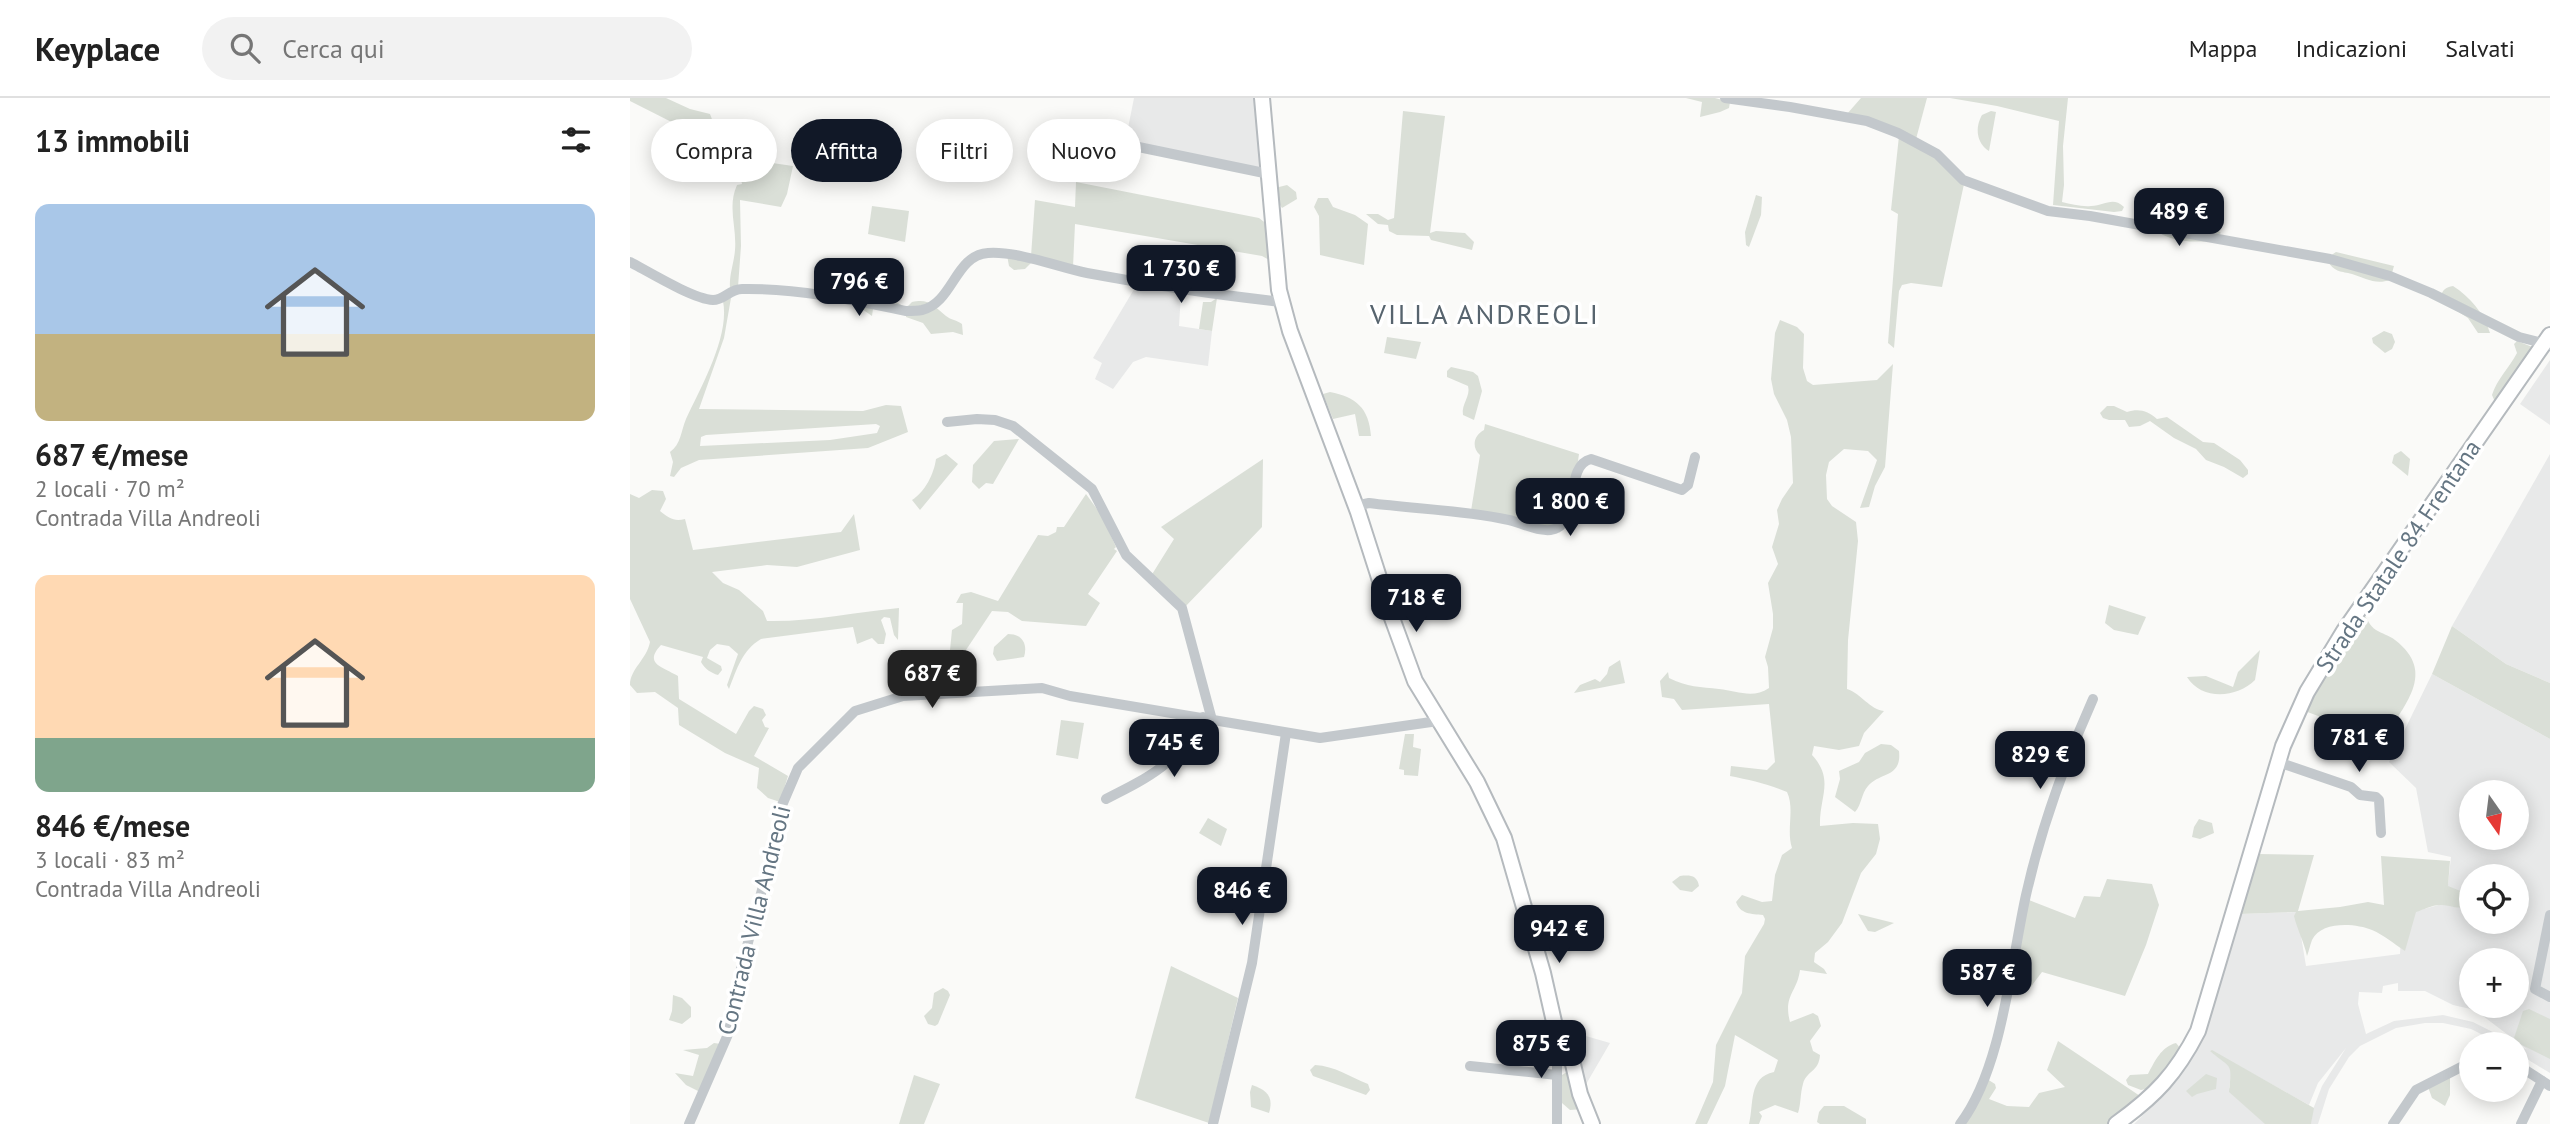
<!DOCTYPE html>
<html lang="it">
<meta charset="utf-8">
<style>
:root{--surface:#fff;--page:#f2f2f2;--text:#222;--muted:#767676;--line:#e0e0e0;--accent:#111827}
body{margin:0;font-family:"PT Sans",sans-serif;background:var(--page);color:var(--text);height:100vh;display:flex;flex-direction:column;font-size:26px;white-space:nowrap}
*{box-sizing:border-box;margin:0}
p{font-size:23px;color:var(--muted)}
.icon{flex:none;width:38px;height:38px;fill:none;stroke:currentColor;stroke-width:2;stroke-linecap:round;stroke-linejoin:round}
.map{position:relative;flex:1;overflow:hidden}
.details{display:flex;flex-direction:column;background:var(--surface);width:630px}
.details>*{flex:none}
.guide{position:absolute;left:21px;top:21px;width:665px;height:63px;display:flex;gap:14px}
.needle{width:46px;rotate:166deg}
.buttons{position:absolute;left:1829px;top:682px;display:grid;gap:14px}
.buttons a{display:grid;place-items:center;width:70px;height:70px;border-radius:50%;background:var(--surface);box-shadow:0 4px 18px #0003;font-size:35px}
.price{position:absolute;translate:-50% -60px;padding:0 16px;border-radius:14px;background:var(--accent);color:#fff;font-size:23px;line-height:46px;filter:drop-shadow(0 2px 4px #0008)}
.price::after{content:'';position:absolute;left:50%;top:42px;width:21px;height:16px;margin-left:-10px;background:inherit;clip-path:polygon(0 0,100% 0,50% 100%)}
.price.active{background:#222;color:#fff}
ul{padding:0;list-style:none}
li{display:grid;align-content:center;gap:14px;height:371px;padding:0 35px}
li span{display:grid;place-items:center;height:217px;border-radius:14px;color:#555}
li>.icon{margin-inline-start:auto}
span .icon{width:126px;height:126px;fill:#fffc;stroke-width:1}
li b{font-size:30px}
h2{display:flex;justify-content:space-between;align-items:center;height:84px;padding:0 35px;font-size:30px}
.tag{padding:0 24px;border-radius:32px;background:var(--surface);box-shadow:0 4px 18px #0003;font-size:24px;line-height:63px}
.tag.active{background:var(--accent);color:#fff}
header{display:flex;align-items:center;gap:42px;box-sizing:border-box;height:98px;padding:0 35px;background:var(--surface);border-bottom:2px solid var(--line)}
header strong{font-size:33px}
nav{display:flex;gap:38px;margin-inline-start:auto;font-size:24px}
.search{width:490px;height:63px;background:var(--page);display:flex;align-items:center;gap:18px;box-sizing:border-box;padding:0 24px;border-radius:38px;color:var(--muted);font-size:26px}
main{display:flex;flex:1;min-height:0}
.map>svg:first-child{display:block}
</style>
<header>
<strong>Keyplace</strong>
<div class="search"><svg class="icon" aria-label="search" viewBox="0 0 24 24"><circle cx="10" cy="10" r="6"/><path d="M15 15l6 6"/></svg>Cerca qui</div>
<nav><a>Mappa</a><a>Indicazioni</a><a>Salvati</a></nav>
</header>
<main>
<section class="details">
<h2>13 immobili<svg class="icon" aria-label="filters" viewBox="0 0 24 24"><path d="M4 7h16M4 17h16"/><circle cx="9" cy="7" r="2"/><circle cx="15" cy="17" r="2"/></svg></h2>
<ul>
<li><span style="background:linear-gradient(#a9c7e8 60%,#c2b280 0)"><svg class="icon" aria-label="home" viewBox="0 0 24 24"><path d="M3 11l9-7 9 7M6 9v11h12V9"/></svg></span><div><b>687 €/mese</b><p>2 locali · 70 m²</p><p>Contrada Villa Andreoli</p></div></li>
<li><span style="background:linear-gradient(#ffd9b3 75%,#7fa58c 0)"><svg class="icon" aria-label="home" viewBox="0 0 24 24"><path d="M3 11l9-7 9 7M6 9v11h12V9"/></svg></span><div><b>846 €/mese</b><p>3 locali · 83 m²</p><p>Contrada Villa Andreoli</p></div></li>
</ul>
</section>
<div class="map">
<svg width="1920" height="1026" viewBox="0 0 1920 1026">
<rect width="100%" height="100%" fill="#fafaf8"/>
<!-- built -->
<g fill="#e8e9e9" fill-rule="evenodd">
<path d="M504,0H627L633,72L495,45Z"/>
<path d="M506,188L551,196L549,228L582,233L578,268L516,259L503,264L483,291L465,281L472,265L463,260Z"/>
<path d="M1920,262V327L1890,306Z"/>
<path d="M1920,356V585L1876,566L1822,528Z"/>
<path d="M1802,576L1920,641V975L1887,955L1886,947H1873L1841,931L1813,925H1795L1766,930L1730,948L1719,959L1699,991L1688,1026H1681L1682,1014L1692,988L1716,950L1688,985L1679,1007L1580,952L1599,966L1602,972L1599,990L1643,1026H1504L1540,990L1570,944L1610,816L1667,814L1676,868L1770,856L1772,817L1816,805L1821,759L1798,754L1786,690L1759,664ZM1841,695H1886V740H1841ZM1841,779H1886V824H1841ZM1841,863H1886V908H1841ZM1768,885V893H1795L1823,907L1845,912L1898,952L1843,924L1813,917L1764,923L1736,936L1728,906L1729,894L1752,895L1753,888Z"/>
<path d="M931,925L942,934L980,945L955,988L946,944Z"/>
</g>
<!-- green -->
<g fill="#dadfd7" fill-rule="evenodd">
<path d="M0,0H36L60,11L80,16L83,24L98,34L89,48L0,3Z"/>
<path d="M1056,0H1085L1100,4L1099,10L1090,14L1070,19L1072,4Z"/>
<path d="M1231,0H1297L1286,41L1217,16Z"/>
<path d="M1320,0H1438L1433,48L1434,87L1432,104C1441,106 1452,109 1461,108C1475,108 1482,98 1494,109L1492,113L1484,114L1423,107L1429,23L1367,8Z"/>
<path d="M773,13L815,18L800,135L806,133L835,135L844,144L842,152L801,142L799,138L767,137L759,133L758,127L748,126L736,116H748L758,122L764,120Z"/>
<path d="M1361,13L1366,14L1359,53C1346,45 1345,29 1352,17Z"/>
<path d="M447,23L468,25L475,31L474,40L446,34Z"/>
<path d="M1269,38L1307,61L1334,86L1312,189L1281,185L1272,187L1269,193L1264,250L1258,245L1268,116L1261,112Z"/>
<path d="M115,61L163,68L157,96L151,109L110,102L111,148L108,189L100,190C99,177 104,165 105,152C107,129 97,109 107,87L112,86L110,77Z"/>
<path d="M446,84L629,120L638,127L641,163L632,158L445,126L443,169L403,163L395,171L384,172L379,168L377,157L401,158L405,102L445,109Z"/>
<path d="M657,87L666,94L667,101L652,110C647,103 647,97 649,89Z"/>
<path d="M1126,97L1132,99L1131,117L1119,149L1116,147L1115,134Z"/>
<path d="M688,100H698L703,109L725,117L738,126L734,167L690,157L689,118L684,109Z"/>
<path d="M242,108L279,113L275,144L238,136Z"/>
<path d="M1521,112L1537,113L1577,123L1591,135L1580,143C1557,145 1532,143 1517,124V115Z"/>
<path d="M1706,154L1764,168L1760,182C1745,187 1735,180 1722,176C1711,173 1706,175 1698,164L1700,158Z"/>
<path d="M1823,188C1840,199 1854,215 1860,235H1848L1838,220L1810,202C1812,193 1813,190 1823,188Z"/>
<path d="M101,200L94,240L69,311L233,313L256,307L271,308L278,334L238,350L69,362L51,370L44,379L40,378L43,364L40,354C51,346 51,333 56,321C71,289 100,238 93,203ZM246,326L250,328L247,335L200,342L70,348L71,339L76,337Z"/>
<path d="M587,200L582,233L569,231L573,204H581Z"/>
<path d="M253,201L265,203L276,210L282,204C299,200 304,208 316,218C321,222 327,222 332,226L333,237L323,234L301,236L293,225L276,219V214L243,211L242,218L232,211V208Z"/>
<path d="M1150,222L1167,229L1174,236L1173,270L1177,283L1183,287L1247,282L1263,266L1255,369L1245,388L1239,409L1230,410L1247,362L1238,353L1214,351L1199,364L1196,377L1197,401L1202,408L1226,424L1228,443L1218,542L1217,591C1232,596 1239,611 1254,613L1234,635L1229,648L1209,652L1184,648L1182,657C1205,682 1189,699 1190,728L1223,725L1248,726L1250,741L1246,756L1231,775L1212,825L1198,844L1185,855L1184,864L1194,871L1197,876L1170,872C1167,895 1153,897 1160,924L1183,915L1188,918L1191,928L1180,943L1183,953L1190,957C1189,974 1176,973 1173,986C1170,996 1171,1006 1168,1015L1145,1007L1129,1014L1132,1018L1129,1026H1119C1124,1007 1118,979 1144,974L1148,962L1105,937L1095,988L1077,1026H1065L1083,984L1086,947L1112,895L1115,858L1134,826L1135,821L1133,817C1121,816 1110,816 1106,804L1112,797L1132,804L1142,803L1145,777L1152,757L1162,750C1156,732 1165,711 1157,694C1138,686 1120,682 1100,678L1101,668L1137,672L1145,664L1139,606L1052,612L1044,601L1032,599L1030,583L1038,574L1039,580C1057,589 1071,589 1089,591C1107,593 1123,601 1139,590L1138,569L1135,559L1143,530V516L1138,485L1148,466L1142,449L1149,426L1147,412L1152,401L1163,385L1161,339L1157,322L1144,296L1141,281L1145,235Z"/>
<path d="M1754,233L1762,236L1765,244L1762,251L1755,255L1743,245L1742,240Z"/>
<path d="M757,239L791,244L786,261L754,255Z"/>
<path d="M1887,243L1905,250L1865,304L1862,297C1867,281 1879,270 1887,255L1884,246Z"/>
<path d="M821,269L843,274L848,278L852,293L844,322L833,317C831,306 841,298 838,288L817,279V273Z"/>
<path d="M700,294C726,299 739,310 741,338H729L725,316L703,321L693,296Z"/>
<path d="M1477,308H1484L1497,314C1509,310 1518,313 1527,321L1537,319L1573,344L1584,345L1610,362L1618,372V376L1613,380L1594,369L1576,362L1566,351L1544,340L1520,323L1510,328L1499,329L1495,322H1479L1473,320L1470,315Z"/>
<path d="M855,326L949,356L947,370L929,425L918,429L841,413L850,357C841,349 844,337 854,332Z"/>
<path d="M389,341L363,386L356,385L349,391L342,384L343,367L364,343Z"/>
<path d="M1771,353L1780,361L1778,378L1762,365L1764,357Z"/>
<path d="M316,356L328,366L290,412L282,402C295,394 304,376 306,361Z"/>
<path d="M633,361L632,429L553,511L521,478L544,441L531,429Z"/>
<path d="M22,392L33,393L36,401L30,413C39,420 44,424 55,421L63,452L211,434L224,416L230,452L167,469L137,467L82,474L93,485L109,492L133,513L137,523C182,524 225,514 269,510L268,542L264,537L260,520L254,519L251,522L256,536L254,546H248L242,540L227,546L223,529L131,541C112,552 107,571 99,591L97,587L108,556L99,548L87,546L80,552L77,560L91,568L92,572L88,577C81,575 75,571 71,564L73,559L31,547C13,566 33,569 48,578L49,601L106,636L119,613L124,608L133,611L136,617L132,622L135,629L139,630L124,658L158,678L150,704L138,700L127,690L129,670L95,655L49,627L48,610L25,594L7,595L0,587C0,571 17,561 20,544L0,501V396L9,400Z"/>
<path d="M456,396L472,418L486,449L484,451L487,453L458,496L470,505L456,528L392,523L378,514L362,513L330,561L319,562L322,532L332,526L333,505H326L331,496L341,494L368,503L408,437L418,438L426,434L427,429H434Z"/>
<path d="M1479,507L1516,519L1508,537L1484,532L1475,525Z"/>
<path d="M1732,515C1738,520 1739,528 1746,532C1752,536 1759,537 1765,542C1808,575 1773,608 1753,642L1672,612Z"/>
<path d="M1822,528L1876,566L1920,585V641L1802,576Z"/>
<path d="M378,536C392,536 398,546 394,559L367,563L363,556L364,549Z"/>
<path d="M1630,552L1625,582C1607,600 1572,603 1557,579L1576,578L1603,589L1608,574Z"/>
<path d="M990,562L995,585L944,595L950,587L965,581L970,584L977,576L979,569Z"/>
<path d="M431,622L454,625L448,661L426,657Z"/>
<path d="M775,636H784L783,649L791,651L788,678L774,677V672L769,671Z"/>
<path d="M1251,646L1261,647L1269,653C1272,680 1250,674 1238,688C1231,696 1232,706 1225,714L1205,699L1210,681L1209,673L1229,664L1235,655Z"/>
<path d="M578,720L597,731L591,748L569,735Z"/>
<path d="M1569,721L1582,725L1584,735L1570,741L1562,739L1564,729Z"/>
<path d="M1628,756L1684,757L1668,813L1710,809L1738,804L1754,807L1751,758L1820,763L1818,788L1838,796L1840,800L1839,806C1828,814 1821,806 1810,807C1802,807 1793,812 1786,814L1775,853C1764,846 1754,837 1742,832C1725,825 1691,823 1682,842C1680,847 1679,853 1677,858C1674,844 1667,831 1664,818L1666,814L1610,816Z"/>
<path d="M1050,778C1060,777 1067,777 1069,788L1062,794L1050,792L1042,784Z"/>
<path d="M1477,781L1522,786L1529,807L1516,847L1495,898L1412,874L1400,890L1381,883L1399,802L1445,820L1454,798L1470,799Z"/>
<path d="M1228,816L1264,825L1245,834L1238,833Z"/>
<path d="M541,868L608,900L579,1025L505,1000Z"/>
<path d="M313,890L318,893L320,897L308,926L305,928L298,926L294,918L302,910L304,895Z"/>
<path d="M43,897L52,900L61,909V919L52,926L39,922L42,913Z"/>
<path d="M1899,911L1920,921V961L1892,947L1884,940L1893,913Z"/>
<path d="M1428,943L1513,1000L1480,1026H1334L1357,981L1365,986L1366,990L1359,1001L1377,1008L1399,1009L1409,995L1435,989L1417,972Z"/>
<path d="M84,945L91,946L70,994L56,987L45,975L63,978L69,957L53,952L77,950Z"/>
<path d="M1546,945L1551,951L1524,989L1511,992L1498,987L1496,982L1500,977L1518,976C1525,963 1531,949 1546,945Z"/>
<path d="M1582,952L1684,1010L1681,1026H1635L1599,994C1602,963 1602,972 1580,953Z"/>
<path d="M685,967C705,968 720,979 738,986L740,992L736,997L683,978L680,972Z"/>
<path d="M940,972L953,1011L940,1012L932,1005V977Z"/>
<path d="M1576,976L1587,980L1586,991L1567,996L1562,999L1556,993Z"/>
<path d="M284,977L310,986L294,1026H269Z"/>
<path d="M1820,979V997L1815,1008L1802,1000L1798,989Z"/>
<path d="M622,987C637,992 644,999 639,1015L621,1009L620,994Z"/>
<path d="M1194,1008H1214L1236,1021V1026H1190L1187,1024L1189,1014Z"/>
</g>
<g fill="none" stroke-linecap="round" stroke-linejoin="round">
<!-- major casing -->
<g stroke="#b5babe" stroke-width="18">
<g id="major">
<path d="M632,0L649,192L660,233L728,414L762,520L785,583L847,684L874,740L913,875L927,937L938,945L950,996L962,1026"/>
<path d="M1486,1026C1525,998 1546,976 1568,933L1653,648L1677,594L1714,533L1920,237"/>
</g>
</g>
<!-- minor -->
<g stroke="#c3c8cc" stroke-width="10">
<path d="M1095,0L1160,9L1237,23L1268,35L1307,56L1333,82L1418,113L1460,118L1700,161L1760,178L1801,195L1889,239L1920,247"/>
<path d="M494,46L639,76"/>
<path d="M0,164C19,174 63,201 83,202C94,202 100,191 112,191C166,190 223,202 276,213C281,213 287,213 292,212C323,205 325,157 358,155C389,153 427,169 457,175C522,187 587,197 652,204"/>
<path d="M317,324L347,321L365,322L383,328L462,391L496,457L552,510L582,622"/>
<path d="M725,408L739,405C785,411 834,412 879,422C892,425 915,437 927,430C949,419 935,367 961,361L1052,392L1058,387L1065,359"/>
<path d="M1648,664L1721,689L1730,697L1746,699L1749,702L1751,735"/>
<path d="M476,701C522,678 547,665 573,619"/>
<path d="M1920,817L1905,891L1920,899"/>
<path d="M927,937V1026"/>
<path d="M1886,966L1920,988"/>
<path d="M840,968L927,977"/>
<path d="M59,1026L99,934L107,886L146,739L150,712L168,670L225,613L273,598L412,590L440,598L690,640L808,623"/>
<path d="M583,1026L622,865L656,635"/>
<path d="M1330,1026C1372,972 1381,864 1396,797C1411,730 1435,664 1463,601"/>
<path d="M1763,1026L1786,992L1841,964"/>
<path d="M1891,1026L1912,983"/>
</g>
<!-- major -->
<use href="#major" stroke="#fff" stroke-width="14"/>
</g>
<g text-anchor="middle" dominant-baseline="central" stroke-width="7" stroke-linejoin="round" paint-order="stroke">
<!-- street labels -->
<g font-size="24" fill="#657683" stroke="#fff">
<text transform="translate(1768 458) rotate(-56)">Strada Statale 84 Frentana</text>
<text transform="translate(124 822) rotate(-76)">Contrada Villa Andreoli</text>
</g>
<!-- quarter labels -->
<g font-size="28" letter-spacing="2" fill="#57646e" stroke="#fff">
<text x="855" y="215">VILLA ANDREOLI</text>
</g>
</g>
</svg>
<div class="buttons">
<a><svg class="needle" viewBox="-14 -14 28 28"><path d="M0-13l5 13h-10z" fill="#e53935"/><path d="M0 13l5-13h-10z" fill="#767676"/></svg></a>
<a><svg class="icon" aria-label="locate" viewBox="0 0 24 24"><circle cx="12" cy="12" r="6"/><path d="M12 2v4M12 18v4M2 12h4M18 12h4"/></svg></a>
<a>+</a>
<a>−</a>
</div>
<b class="price" style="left:1549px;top:150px">489 €</b>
<b class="price" style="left:551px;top:207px">1 730 €</b>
<b class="price" style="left:229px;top:220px">796 €</b>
<b class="price" style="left:940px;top:440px">1 800 €</b>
<b class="price" style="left:786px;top:536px">718 €</b>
<b class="price active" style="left:302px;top:612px">687 €</b>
<b class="price" style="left:1729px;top:676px">781 €</b>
<b class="price" style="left:544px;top:681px">745 €</b>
<b class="price" style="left:1410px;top:693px">829 €</b>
<b class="price" style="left:612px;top:829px">846 €</b>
<b class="price" style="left:929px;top:867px">942 €</b>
<b class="price" style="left:1357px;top:911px">587 €</b>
<b class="price" style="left:911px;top:982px">875 €</b>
<div class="guide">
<a class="tag">Compra</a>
<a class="tag active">Affitta</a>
<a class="tag">Filtri</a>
<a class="tag">Nuovo</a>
</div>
</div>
</main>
